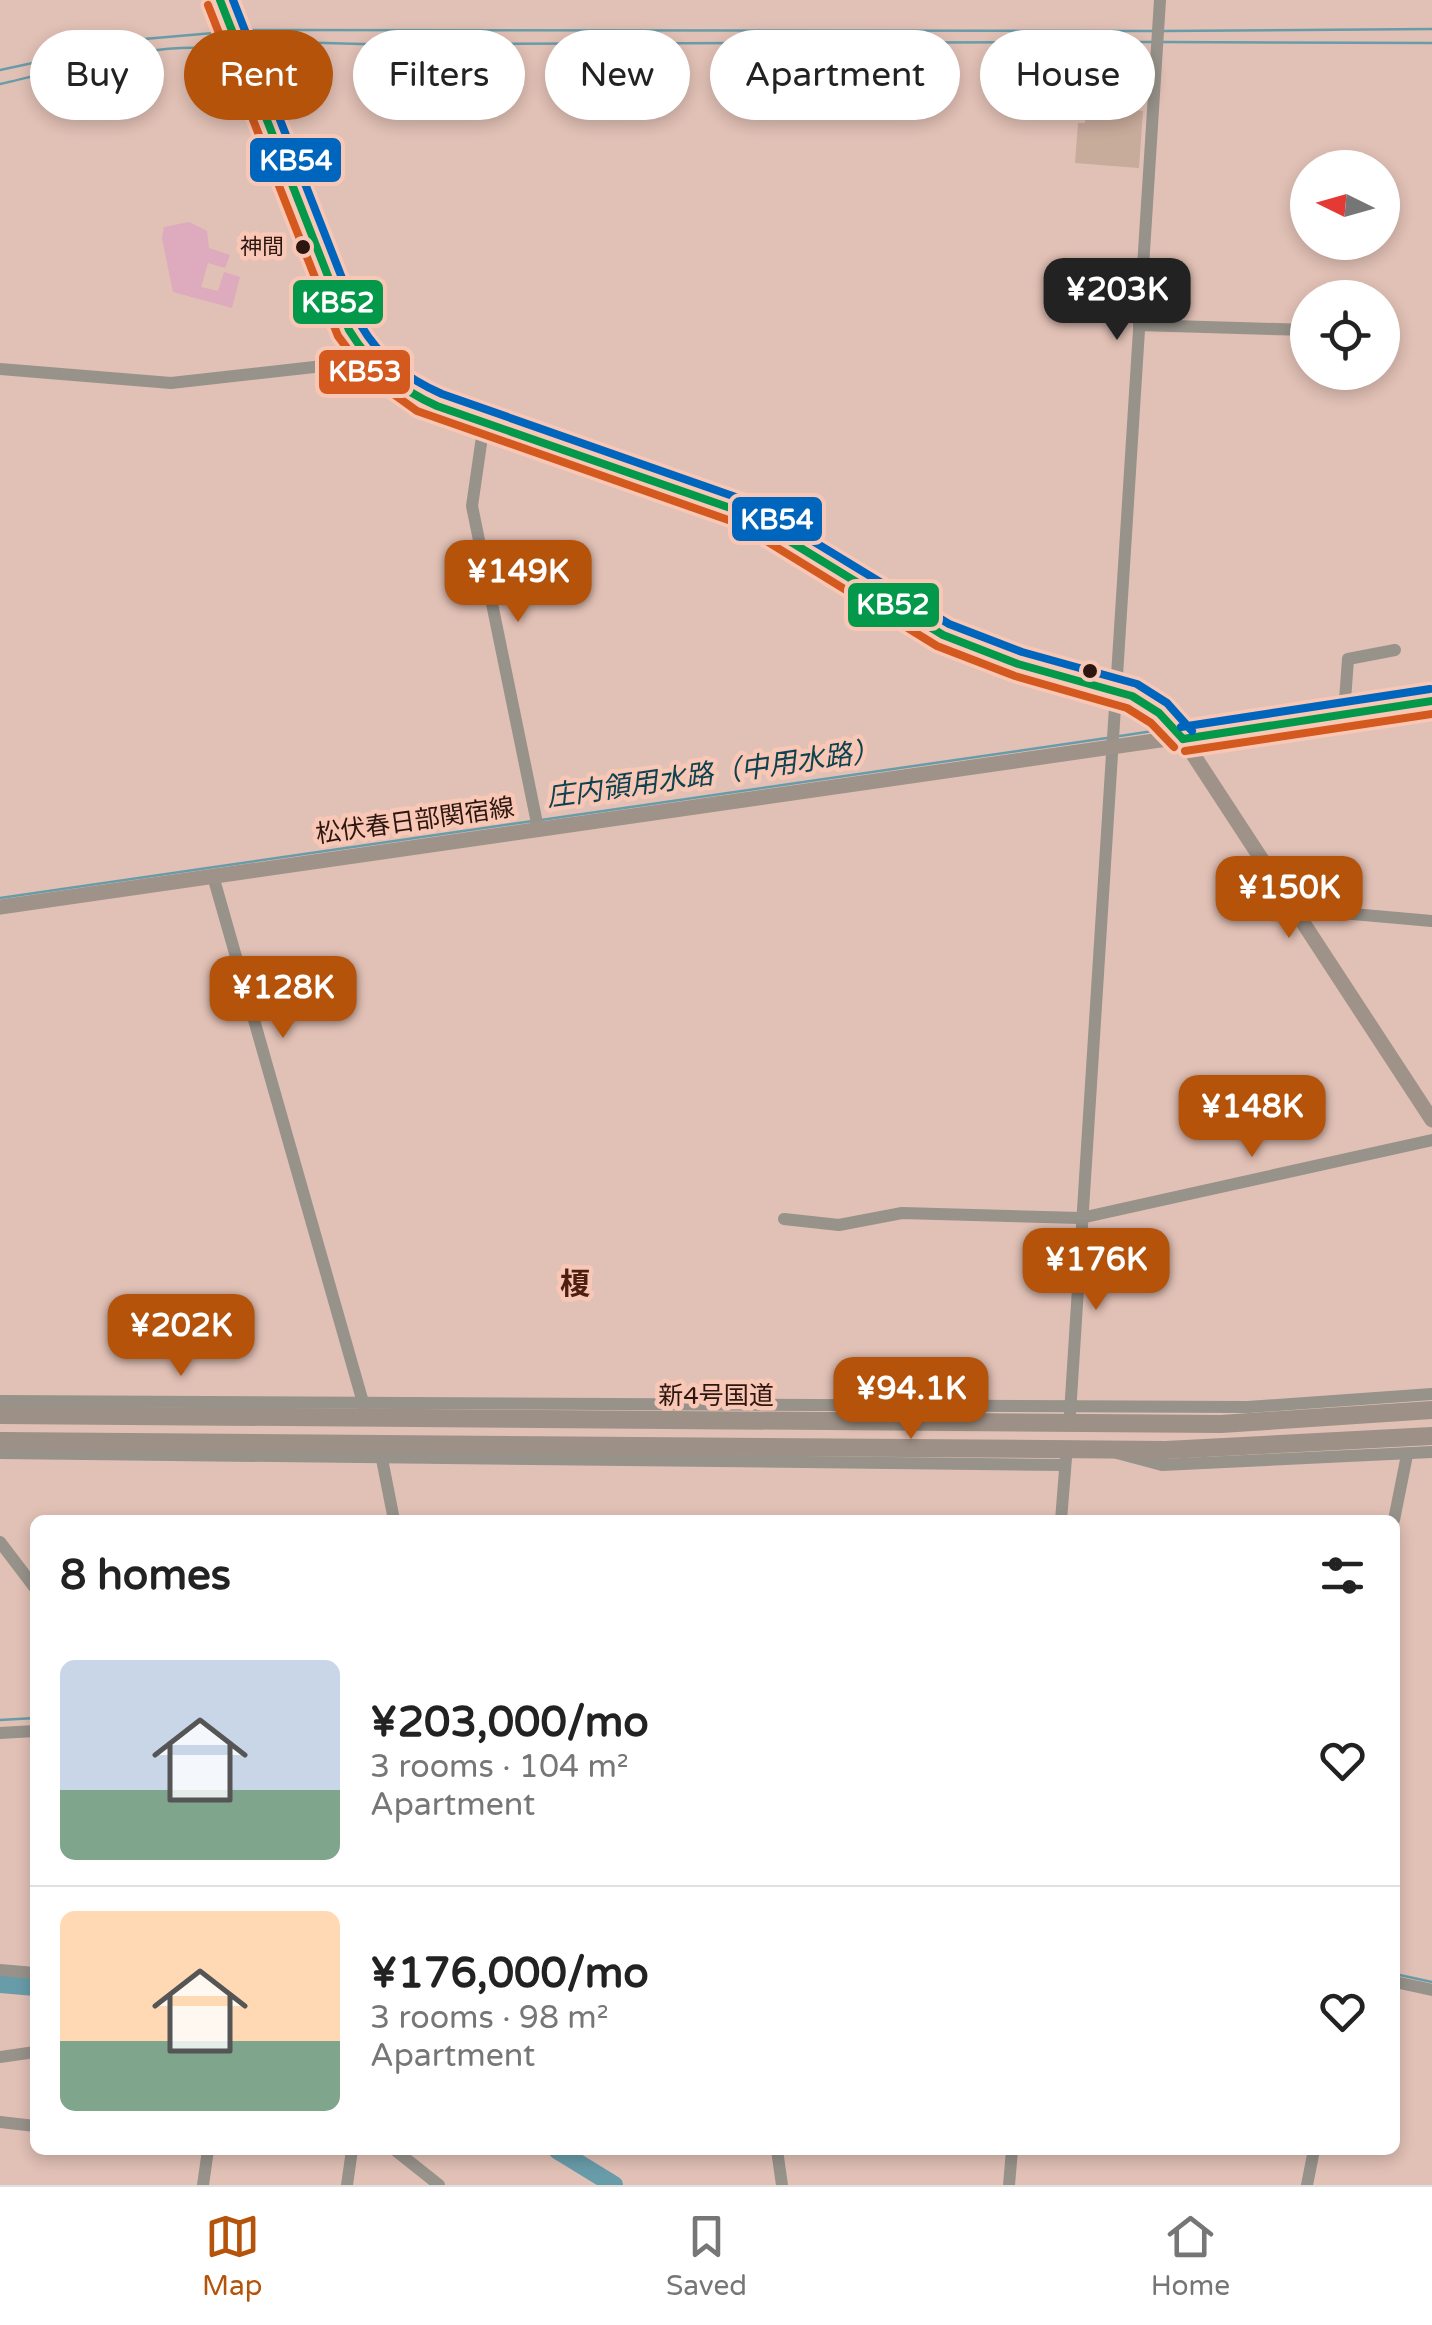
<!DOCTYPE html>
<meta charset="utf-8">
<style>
:root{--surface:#fff;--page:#f6f6f6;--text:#222;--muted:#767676;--line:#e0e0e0;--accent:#b45309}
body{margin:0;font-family:"Varela Round","Noto Sans JP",sans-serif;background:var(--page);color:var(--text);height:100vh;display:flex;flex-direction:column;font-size:38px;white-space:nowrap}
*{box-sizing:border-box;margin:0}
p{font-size:32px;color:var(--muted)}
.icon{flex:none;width:55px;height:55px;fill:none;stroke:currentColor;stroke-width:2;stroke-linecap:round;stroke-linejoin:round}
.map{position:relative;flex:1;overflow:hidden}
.details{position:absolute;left:30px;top:1515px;width:1370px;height:640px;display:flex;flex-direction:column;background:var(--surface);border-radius:15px;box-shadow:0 5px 15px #0003}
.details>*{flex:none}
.banner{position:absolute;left:30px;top:30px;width:1372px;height:90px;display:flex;gap:20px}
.needle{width:65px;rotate:275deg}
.fabs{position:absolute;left:1290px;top:150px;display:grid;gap:20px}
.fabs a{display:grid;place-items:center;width:110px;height:110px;border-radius:50%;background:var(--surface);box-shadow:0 5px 15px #0003;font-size:50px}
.price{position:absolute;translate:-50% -85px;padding:0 22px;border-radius:20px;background:var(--accent);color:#fff;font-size:32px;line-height:65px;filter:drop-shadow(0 2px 5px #0008)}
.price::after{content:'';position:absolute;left:50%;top:60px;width:30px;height:22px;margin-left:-15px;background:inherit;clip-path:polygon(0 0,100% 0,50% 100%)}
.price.on{background:#222;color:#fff}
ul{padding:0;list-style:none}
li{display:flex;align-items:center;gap:30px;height:250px;padding:0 30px}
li+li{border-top:2px solid var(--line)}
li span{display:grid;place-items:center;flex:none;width:280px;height:200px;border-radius:15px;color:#555}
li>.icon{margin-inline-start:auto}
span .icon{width:120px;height:120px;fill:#fffc;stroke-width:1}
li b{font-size:42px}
h2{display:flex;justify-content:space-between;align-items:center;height:120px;padding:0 30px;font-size:42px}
.tag{padding:0 35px;border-radius:45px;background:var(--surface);box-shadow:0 5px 15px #0003;font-size:35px;line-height:90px}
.tag.on{background:var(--accent);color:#fff}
.menu{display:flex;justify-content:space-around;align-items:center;height:140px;border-top:2px solid var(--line);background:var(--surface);font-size:28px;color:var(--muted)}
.menu a{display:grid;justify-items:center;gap:5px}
.menu .on{color:var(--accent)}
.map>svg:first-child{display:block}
</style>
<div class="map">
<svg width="1432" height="2185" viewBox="0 0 1432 2185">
<rect width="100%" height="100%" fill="#e1c0b5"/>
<!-- green -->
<path fill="#ddaabe" d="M189,222L207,231L209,248L230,255L225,268L208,263L201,287L218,291L224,272L240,277L232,308L173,292L162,238L164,227Z"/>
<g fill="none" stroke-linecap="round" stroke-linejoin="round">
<!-- stream -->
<g stroke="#689ca8" stroke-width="2.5">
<path d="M238,30L1155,31"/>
<path d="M1163,31L1432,29"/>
<path d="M251,41L361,44L1154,42"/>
<path d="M1162,42L1432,43"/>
<path d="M0,70L144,39L225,32"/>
<path d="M0,84C66,70 162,37 228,51"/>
<path d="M1352,702L1432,690"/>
<path d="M1179,727L1340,704"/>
<path d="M1120,736L1166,729"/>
<path d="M541,820L1107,738"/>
<path d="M0,898L533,821"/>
<path d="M0,1720L35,1718"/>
<path d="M1395,1974L1432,1982"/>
</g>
<!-- river -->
<g stroke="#689ca8" stroke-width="18">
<path d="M0,1984L35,1987"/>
<path d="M557,2150L614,2185"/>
</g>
</g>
<!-- building -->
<path fill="#c7ab9b" d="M1097,106L1143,111L1139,168L1075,163L1078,123H1085L1086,111L1097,112Z"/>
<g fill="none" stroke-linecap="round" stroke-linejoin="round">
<!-- minor -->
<g stroke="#97928a" stroke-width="12">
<path d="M1139,325L1308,330"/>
<path d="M0,369L171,383L332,365L368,379L380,373"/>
<path d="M484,423L472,506L538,828"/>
<path d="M1344,714L1348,659L1395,650"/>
<path d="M213,876L364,1406"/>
<path d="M1296,909L1432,921"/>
<path d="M784,1219L839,1225L902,1213L1081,1218L1432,1140"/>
<path d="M0,1401L1248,1407L1432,1394"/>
<path d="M1070,1414L1160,0"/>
<path d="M0,1453L1065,1465"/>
<path d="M1117,1453L1162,1465L1432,1452"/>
<path d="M381,1454L394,1520"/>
<path d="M1061,1520L1066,1458"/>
<path d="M1394,1520L1407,1455"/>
<path d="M0,1542L35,1588"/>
<path d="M0,1733L35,1731"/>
<path d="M0,1970L35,1973"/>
<path d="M1395,1982L1432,1990"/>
<path d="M0,2057L35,2052"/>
<path d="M0,2122L35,2126"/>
<path d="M395,2150L439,2185"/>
<path d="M777,2150L782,2185"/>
<path d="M203,2185L208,2150"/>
<path d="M347,2185L352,2150"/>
<path d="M1009,2185L1012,2150"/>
<path d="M1307,2185L1314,2150"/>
</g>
<!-- major -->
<g stroke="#9e9289" stroke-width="15">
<path d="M220,0L349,330C370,368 397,389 437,406L742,512L943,635L1018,664L1132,696L1159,713L1183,739L1432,1120"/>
<path d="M0,907L1432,701"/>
</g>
<!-- highway -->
<g stroke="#9d9086" stroke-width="18">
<path d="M0,1415L1221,1424L1432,1410"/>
<path d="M0,1441L1166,1450L1432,1436"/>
</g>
<!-- bus-1 casing -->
<g stroke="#f9c7b6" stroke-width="15">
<g id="bus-1">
<path d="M220,0L349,330C371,366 399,389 437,406L742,512L943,635L1018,664L1132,696L1159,713L1183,739"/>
<path d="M1183,739L1432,701"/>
</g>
</g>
<!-- bus-2 casing -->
<g stroke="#f9c7b6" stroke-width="15">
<g id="bus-2">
<path d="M208,5L338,336L367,375L417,411L737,523L937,646L1015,676L1127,708L1151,723L1174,747"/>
<path d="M1185,751L1432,714"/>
</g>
</g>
<!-- bus-3 casing -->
<g stroke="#f9c7b6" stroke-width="15">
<g id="bus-3">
<path d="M233,0L360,324C380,358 406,378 442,394L747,501L949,624L1022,652L1137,684L1167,703L1192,731"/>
<path d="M1181,727L1430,689"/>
</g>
</g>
<!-- bus-1 -->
<use href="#bus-1" stroke="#04984a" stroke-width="8"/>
<!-- bus-2 -->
<use href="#bus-2" stroke="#d4591f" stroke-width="8"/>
<!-- bus-3 -->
<use href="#bus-3" stroke="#0065bd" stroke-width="8"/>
</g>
<!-- markers -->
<g fill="#2c160f" stroke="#f9c7b6" stroke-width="4">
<circle cx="303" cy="247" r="9"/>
<circle cx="1090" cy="671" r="9"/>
</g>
<g text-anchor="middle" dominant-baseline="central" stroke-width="9" stroke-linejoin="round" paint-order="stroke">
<!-- bus labels -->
<g font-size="22" fill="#2c160f" stroke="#f9c7b6" text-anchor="end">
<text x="284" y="247">神間</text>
</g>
<!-- street labels -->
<g font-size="25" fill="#2c160f" stroke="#f9c7b6">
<text transform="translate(415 821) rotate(-8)">松伏春日部関宿線</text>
<text x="716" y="1396">新4号国道</text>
</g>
<!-- water labels -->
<g font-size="28" font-style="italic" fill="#0e424f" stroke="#f9c7b6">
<text transform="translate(713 774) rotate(-8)">庄内領用水路（中用水路）</text>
</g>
<!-- quarter labels -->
<g font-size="30" font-weight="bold" fill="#4e1e0e" stroke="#f9c7b6">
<text x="575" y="1284">榎</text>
</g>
</g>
<g stroke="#f9c7b6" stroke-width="4">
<rect x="248" y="136" width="95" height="48" rx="10" fill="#0065bd"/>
<rect x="291" y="278" width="94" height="48" rx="10" fill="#04984a"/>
<rect x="317" y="348" width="95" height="48" rx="10" fill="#d4591f"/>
<rect x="730" y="495" width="94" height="48" rx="10" fill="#0065bd"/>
<rect x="846" y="581" width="95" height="48" rx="10" fill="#04984a"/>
</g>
<g font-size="28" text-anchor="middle" font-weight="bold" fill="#fff">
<text x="296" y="170">KB54</text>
<text x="338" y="312">KB52</text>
<text x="365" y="381">KB53</text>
<text x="777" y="529">KB54</text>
<text x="893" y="614">KB52</text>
</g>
</svg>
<div class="fabs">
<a><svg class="needle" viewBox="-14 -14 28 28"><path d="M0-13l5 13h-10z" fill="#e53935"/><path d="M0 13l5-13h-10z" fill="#767676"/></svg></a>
<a><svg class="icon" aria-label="locate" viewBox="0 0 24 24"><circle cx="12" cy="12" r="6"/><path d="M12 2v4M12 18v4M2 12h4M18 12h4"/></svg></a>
</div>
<b class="price on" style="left:1117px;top:343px">¥203K</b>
<b class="price" style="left:518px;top:625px">¥149K</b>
<b class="price" style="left:1289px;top:941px">¥150K</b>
<b class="price" style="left:283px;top:1041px">¥128K</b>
<b class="price" style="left:1252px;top:1160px">¥148K</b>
<b class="price" style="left:1096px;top:1313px">¥176K</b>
<b class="price" style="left:181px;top:1379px">¥202K</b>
<b class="price" style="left:911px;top:1442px">¥94.1K</b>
<div class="banner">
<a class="tag">Buy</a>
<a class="tag on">Rent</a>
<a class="tag">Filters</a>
<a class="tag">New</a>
<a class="tag">Apartment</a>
<a class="tag">House</a>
</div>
<section class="details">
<h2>8 homes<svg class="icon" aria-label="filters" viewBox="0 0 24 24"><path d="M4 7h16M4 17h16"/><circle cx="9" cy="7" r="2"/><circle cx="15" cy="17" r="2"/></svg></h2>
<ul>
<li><span style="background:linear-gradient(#c9d6e8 65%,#7fa58c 0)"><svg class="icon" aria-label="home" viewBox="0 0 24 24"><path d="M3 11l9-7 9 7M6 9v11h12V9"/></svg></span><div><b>¥203,000/mo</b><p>3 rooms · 104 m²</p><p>Apartment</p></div><svg class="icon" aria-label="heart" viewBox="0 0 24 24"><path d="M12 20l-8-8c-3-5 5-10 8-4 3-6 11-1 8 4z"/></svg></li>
<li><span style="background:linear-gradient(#ffd9b3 65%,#7fa58c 0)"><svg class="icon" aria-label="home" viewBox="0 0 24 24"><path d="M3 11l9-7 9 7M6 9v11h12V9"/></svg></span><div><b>¥176,000/mo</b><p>3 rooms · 98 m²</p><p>Apartment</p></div><svg class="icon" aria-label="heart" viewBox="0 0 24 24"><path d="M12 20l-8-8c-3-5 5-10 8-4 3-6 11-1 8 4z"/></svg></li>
</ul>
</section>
</div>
<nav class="menu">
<a class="on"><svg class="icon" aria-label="map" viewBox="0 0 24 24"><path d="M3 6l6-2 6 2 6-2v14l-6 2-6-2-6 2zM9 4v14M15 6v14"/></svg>Map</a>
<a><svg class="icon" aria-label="saved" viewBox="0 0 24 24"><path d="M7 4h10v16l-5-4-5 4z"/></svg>Saved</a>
<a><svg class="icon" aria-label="home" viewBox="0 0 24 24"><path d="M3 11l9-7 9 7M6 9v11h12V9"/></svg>Home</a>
</nav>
